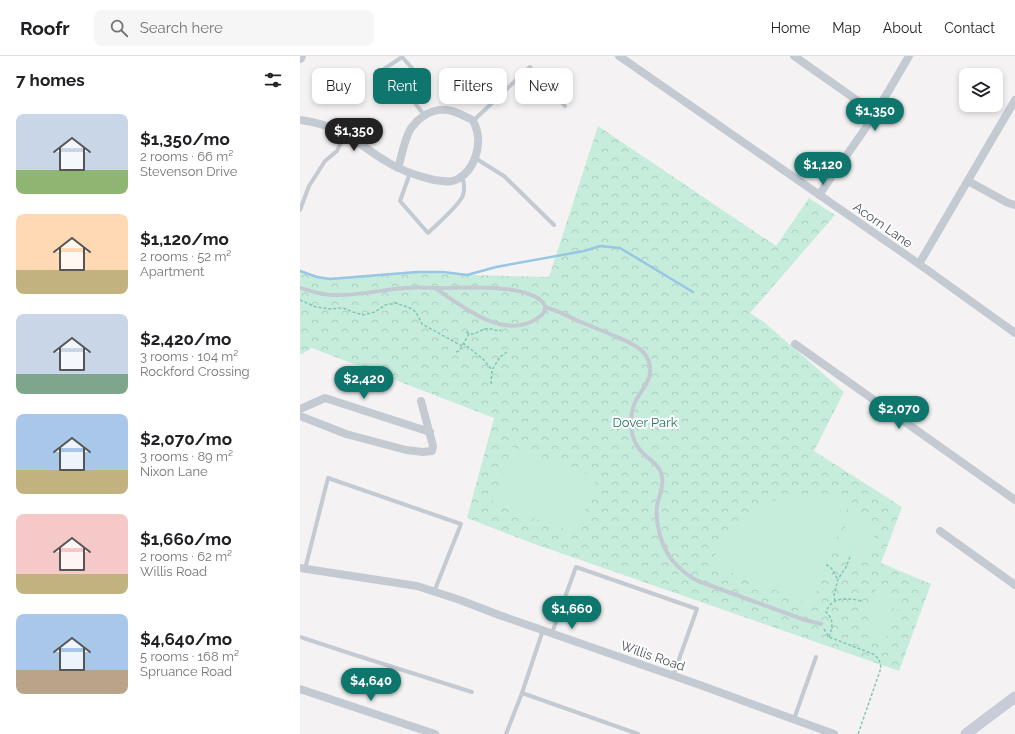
<!DOCTYPE html>
<meta charset="utf-8">
<style>
:root{--surface:#fff;--page:#f6f6f6;--text:#202124;--muted:#757577;--line:#e0e0e0;--accent:#0f766e}
body{margin:0;font-family:Raleway,sans-serif;background:var(--page);color:var(--text);height:100vh;display:flex;flex-direction:column;font-size:15px;white-space:nowrap}
*{box-sizing:border-box;margin:0}
p{font-size:13px;color:var(--muted)}
.icon{flex:none;width:22px;height:22px;fill:none;stroke:currentColor;stroke-width:2;stroke-linecap:round;stroke-linejoin:round}
.map{position:relative;flex:1;overflow:hidden}
.panel{display:flex;flex-direction:column;background:var(--surface);width:300px}
.panel>*{flex:none}
.banner{position:absolute;left:12px;top:12px;width:380px;height:36px;display:flex;gap:8px}
.fabs{position:absolute;left:659px;top:12px;display:grid;gap:8px}
.fabs a{display:grid;place-items:center;width:44px;height:44px;border-radius:8px;background:var(--surface);box-shadow:0 2px 6px #0003;font-size:20px}
.price{position:absolute;translate:-50% -34px;padding:0 9px;border-radius:14px;background:var(--accent);color:#fff;font-size:13px;line-height:26px;filter:drop-shadow(0 1px 2px #0008)}
.price::after{content:'';position:absolute;left:50%;top:24px;width:12px;height:9px;margin-left:-6px;background:inherit;clip-path:polygon(0 0,100% 0,50% 100%)}
.price.current{background:#222;color:#fff}
ul{padding:0;list-style:none}
li{display:flex;align-items:center;gap:12px;height:100px;padding:0 16px}
li span{display:grid;place-items:center;flex:none;width:112px;height:80px;border-radius:8px;color:#555}
li>.icon{margin-inline-start:auto}
span .icon{width:48px;height:48px;fill:#fffc;stroke-width:1}
li b{font-size:17px}
h2{display:flex;justify-content:space-between;align-items:center;height:48px;padding:0 16px;font-size:17px}
.pill{padding:0 14px;border-radius:8px;background:var(--surface);box-shadow:0 2px 6px #0003;font-size:14px;line-height:36px}
.pill.current{background:var(--accent);color:#fff}
header{display:flex;align-items:center;gap:24px;box-sizing:border-box;height:56px;padding:0 20px;background:var(--surface);border-bottom:1px solid var(--line)}
header strong{font-size:19px}
nav{display:flex;gap:22px;margin-inline-start:auto;font-size:14px}
.search{width:280px;height:36px;background:var(--page);display:flex;align-items:center;gap:10px;box-sizing:border-box;padding:0 14px;border-radius:8px;color:var(--muted);font-size:15px}
main{display:flex;flex:1;min-height:0}
.map>svg:first-child{display:block}
</style>
<header>
<strong>Roofr</strong>
<div class="search"><svg class="icon" aria-label="search" viewBox="0 0 24 24"><circle cx="10" cy="10" r="6"/><path d="M15 15l6 6"/></svg>Search here</div>
<nav><a>Home</a><a>Map</a><a>About</a><a>Contact</a></nav>
</header>
<main>
<section class="panel">
<h2>7 homes<svg class="icon" aria-label="filters" viewBox="0 0 24 24"><path d="M4 7h16M4 17h16"/><circle cx="9" cy="7" r="2"/><circle cx="15" cy="17" r="2"/></svg></h2>
<ul>
<li><span style="background:linear-gradient(#c9d6e8 70%,#8fb573 0)"><svg class="icon" aria-label="home" viewBox="0 0 24 24"><path d="M3 11l9-7 9 7M6 9v11h12V9"/></svg></span><div><b>$1,350/mo</b><p>2 rooms · 66 m²</p><p>Stevenson Drive</p></div></li>
<li><span style="background:linear-gradient(#ffd9b3 70%,#c2b280 0)"><svg class="icon" aria-label="home" viewBox="0 0 24 24"><path d="M3 11l9-7 9 7M6 9v11h12V9"/></svg></span><div><b>$1,120/mo</b><p>2 rooms · 52 m²</p><p>Apartment</p></div></li>
<li><span style="background:linear-gradient(#c9d6e8 75%,#7fa58c 0)"><svg class="icon" aria-label="home" viewBox="0 0 24 24"><path d="M3 11l9-7 9 7M6 9v11h12V9"/></svg></span><div><b>$2,420/mo</b><p>3 rooms · 104 m²</p><p>Rockford Crossing</p></div></li>
<li><span style="background:linear-gradient(#a9c7e8 70%,#c2b280 0)"><svg class="icon" aria-label="home" viewBox="0 0 24 24"><path d="M3 11l9-7 9 7M6 9v11h12V9"/></svg></span><div><b>$2,070/mo</b><p>3 rooms · 89 m²</p><p>Nixon Lane</p></div></li>
<li><span style="background:linear-gradient(#f6c9c9 75%,#c2b280 0)"><svg class="icon" aria-label="home" viewBox="0 0 24 24"><path d="M3 11l9-7 9 7M6 9v11h12V9"/></svg></span><div><b>$1,660/mo</b><p>2 rooms · 62 m²</p><p>Willis Road</p></div></li>
<li><span style="background:linear-gradient(#a9c7e8 70%,#b9a48a 0)"><svg class="icon" aria-label="home" viewBox="0 0 24 24"><path d="M3 11l9-7 9 7M6 9v11h12V9"/></svg></span><div><b>$4,640/mo</b><p>5 rooms · 168 m²</p><p>Spruance Road</p></div></li>
</ul>
</section>
<div class="map">
<svg width="715" height="678" viewBox="0 0 715 678">
<defs>
<pattern id="forest-crowns" width="20" height="18" patternUnits="userSpaceOnUse"><rect width="20" height="18" fill="#c6ecdc"/><path d="M2 6a3 3 0 1 1 6 0M12 15a3 3 0 1 1 6 0" fill="none" stroke="#acccbf"/></pattern>
</defs>
<rect width="100%" height="100%" fill="#f4f2f2"/>
<!-- forest -->
<path fill="url(#forest-crowns)" d="M298,70L476,190L509,142L535,159L450,257L464,266L544,336L514,395L602,451L581,507L631,528L599,615L229,486L167,462L194,362L12,292L0,299V215L23,222L70,220L117,216L167,219L249,221Z"/>
<!-- pitch -->
<g fill="#c6ecdc">
<path d="M212,391L297,421L277,477L192,448Z"/>
<path d="M502,439C520,439 532,442 549,447L514,543L507,547L411,508C431,466 454,444 502,439Z"/>
<path d="M549,459L578,469L565,506L536,496Z"/>
<path d="M576,533L602,542L598,554L572,545Z"/>
<path d="M571,549L596,558L592,569L567,560Z"/>
<path d="M565,564L590,573L586,585L561,576Z"/>
</g>
<g fill="none" stroke-linecap="round" stroke-linejoin="round">
<!-- stream -->
<path stroke="#98c6e4" stroke-width="2.5" d="M0,215L17,221L30,223L117,216H143L167,219L196,211L284,195L300,190L320,192L393,236"/>
<!-- path -->
<g stroke="#81c7b1" stroke-width="1.5" stroke-dasharray="3 2" stroke-linecap="butt">
<path d="M0,244L16,251L30,253L43,252L53,256L63,259L75,256L85,249L96,247L110,252L116,256L122,268L162,290"/>
<path d="M166,276C175,281 177,275 185,273C190,272 194,274 199,275L201,274"/>
<path d="M163,287L183,303L192,314"/>
<path d="M156,296L159,295L169,278"/>
<path d="M191,328L192,314L200,301L207,296"/>
<path d="M526,509C535,512 532,517 538,523"/>
<path d="M535,545L534,539L538,523L546,511L550,501"/>
<path d="M524,573L529,581L573,598C579,602 580,605 581,612L558,678"/>
<path d="M529,581C532,571 535,565 526,556C527,554 528,552 529,550C536,541 551,542 561,545"/>
</g>
<!-- service -->
<g stroke="#c4cad2" stroke-width="4">
<path d="M106,35L92,39L82,32L75,19L102,1L112,12L115,22L106,35L124,59"/>
<path d="M173,65L230,11L265,50"/>
<path d="M175,102L204,120L254,169"/>
<path d="M110,117L100,145L128,177C136,169 160,149 163,139C165,133 164,126 162,120"/>
<path d="M0,154L9,130L25,105L37,95L45,78"/>
<path d="M0,232C11,235 21,239 32,239C56,240 81,234 104,232C117,231 128,232 141,232C168,232 216,228 239,243C242,245 246,249 245,252C245,258 237,263 233,265C200,282 160,249 135,232"/>
<path d="M245,251C256,254 266,259 276,264C289,269 302,275 315,280C324,284 335,288 342,295C348,301 351,308 350,317C349,329 338,337 334,349C332,354 331,361 331,367C331,379 336,391 345,399C351,405 359,409 361,417C365,429 359,438 357,450C355,467 361,490 372,504C379,512 388,520 398,525L505,564L521,568"/>
<path d="M5,513L28,422L161,468L134,536"/>
<path d="M252,577L276,511L397,553L373,620"/>
<path d="M0,581L55,599L172,636"/>
<path d="M222,637L338,678"/>
<path d="M494,663L516,601"/>
<path d="M206,678L222,637L243,574"/>
</g>
<!-- minor -->
<g stroke="#c4cad2" stroke-width="8">
<path d="M319,0L619,208L715,277"/>
<path d="M494,0L575,57"/>
<path d="M0,64C15,66 30,70 43,77C58,85 70,96 84,104C99,114 117,120 134,124C143,125 150,127 158,123C174,114 181,92 177,75C176,72 175,67 172,64C170,62 166,61 164,60C146,50 132,52 117,65C115,68 113,70 111,72C104,84 102,99 98,112"/>
<path d="M668,125L708,147L715,149"/>
<path d="M519,139L567,70L588,36L609,0"/>
<path d="M619,208L715,44"/>
<path d="M495,288L715,444"/>
<path d="M0,353L25,342L130,376"/>
<path d="M0,360L46,378L106,394L123,396L132,395L133,390L121,345"/>
<path d="M640,475L715,529"/>
<path d="M0,512L117,530L160,544L199,559L400,629L534,678"/>
<path d="M0,633L135,678"/>
</g>
<!-- tertiary -->
<path stroke="#c4cad2" stroke-width="10" d="M0,2L1,0"/>
<!-- secondary -->
<path stroke="#c7ccd8" stroke-width="11" d="M666,678L715,641"/>
</g>
<g text-anchor="middle" dominant-baseline="central" stroke-width="4" stroke-linejoin="round" paint-order="stroke">
<!-- street labels -->
<g font-size="13" fill="#4b525e" stroke="#fff">
<text transform="translate(583 169) rotate(35)">Acorn Lane</text>
<text transform="translate(353 600) rotate(19)">Willis Road</text>
</g>
<!-- park labels -->
<g font-size="13" fill="#22795e" stroke="#fff">
<text x="345" y="366">Dover Park</text>
</g>
</g>
</svg>
<div class="fabs">
<a><svg class="icon" aria-label="layers" viewBox="0 0 24 24"><path d="M12 4l9 5-9 5-9-5zM3 14l9 5 9-5"/></svg></a>
</div>
<b class="price" style="left:575px;top:76px">$1,350</b>
<b class="price current" style="left:54px;top:96px">$1,350</b>
<b class="price" style="left:523px;top:130px">$1,120</b>
<b class="price" style="left:64px;top:344px">$2,420</b>
<b class="price" style="left:599px;top:374px">$2,070</b>
<b class="price" style="left:272px;top:574px">$1,660</b>
<b class="price" style="left:71px;top:646px">$4,640</b>
<div class="banner">
<a class="pill">Buy</a>
<a class="pill current">Rent</a>
<a class="pill">Filters</a>
<a class="pill">New</a>
</div>
</div>
</main>
